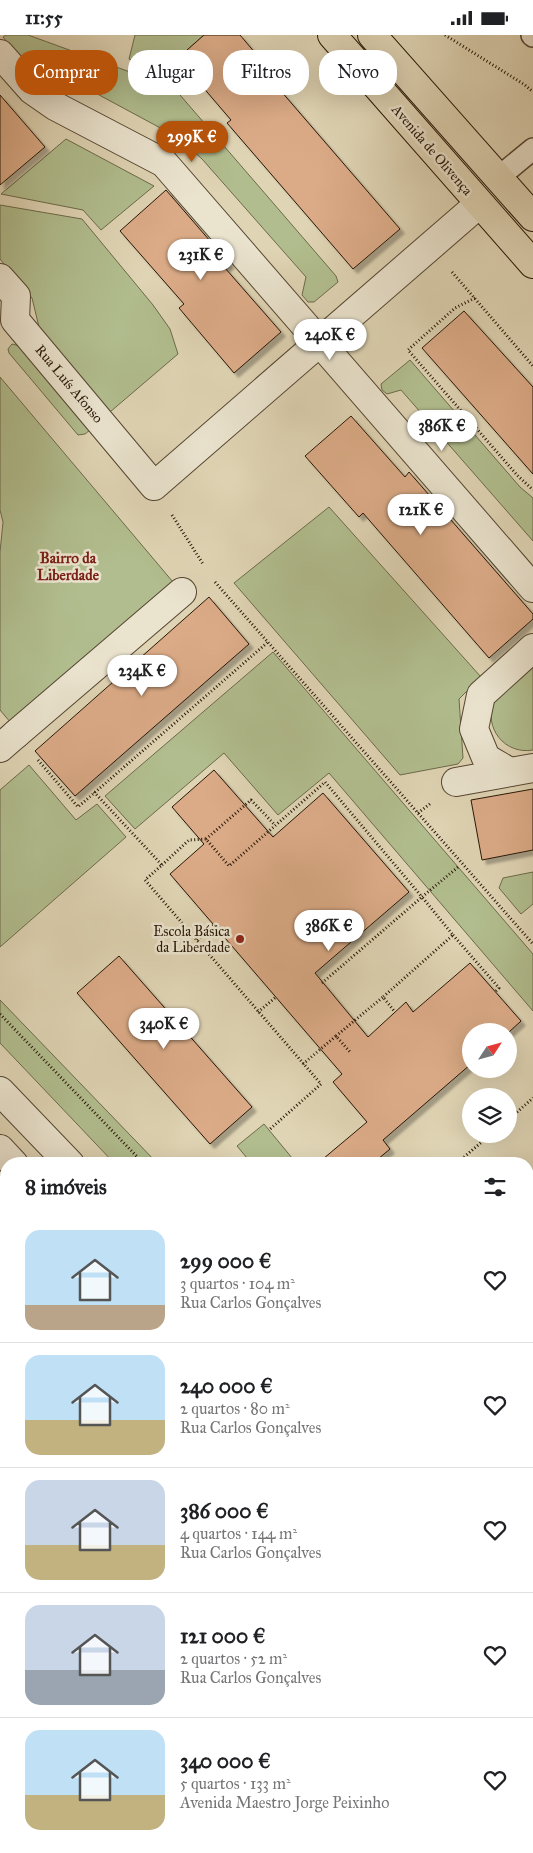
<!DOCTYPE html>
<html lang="pt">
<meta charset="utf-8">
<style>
:root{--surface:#fff;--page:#f2f2f2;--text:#202124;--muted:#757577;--line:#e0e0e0;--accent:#b45309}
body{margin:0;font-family:"IM FELL Great Primer",serif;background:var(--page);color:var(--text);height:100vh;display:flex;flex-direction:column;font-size:19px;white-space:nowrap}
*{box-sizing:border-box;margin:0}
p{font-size:16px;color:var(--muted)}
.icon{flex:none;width:28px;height:28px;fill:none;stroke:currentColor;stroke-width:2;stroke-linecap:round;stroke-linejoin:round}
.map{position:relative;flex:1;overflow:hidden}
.drawer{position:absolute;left:0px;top:1122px;width:534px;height:696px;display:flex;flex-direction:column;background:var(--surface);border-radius:20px 20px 0 0;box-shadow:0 5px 20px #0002}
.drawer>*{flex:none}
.hud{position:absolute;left:15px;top:15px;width:504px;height:45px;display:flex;gap:10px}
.needle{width:32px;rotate:54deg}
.controls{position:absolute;left:462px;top:988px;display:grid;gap:10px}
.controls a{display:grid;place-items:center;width:55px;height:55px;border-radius:50%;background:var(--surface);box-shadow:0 5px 20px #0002;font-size:25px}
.price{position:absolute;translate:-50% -42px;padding:0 11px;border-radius:18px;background:#fff;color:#222;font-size:16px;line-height:32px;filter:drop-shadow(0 1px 2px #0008)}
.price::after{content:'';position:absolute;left:50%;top:30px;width:15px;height:11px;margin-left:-8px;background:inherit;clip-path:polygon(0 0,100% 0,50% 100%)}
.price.current{background:var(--accent);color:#fff}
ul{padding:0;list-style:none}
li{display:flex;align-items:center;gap:15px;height:125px;padding:0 25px}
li+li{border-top:1px solid var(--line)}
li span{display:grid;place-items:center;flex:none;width:140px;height:100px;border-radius:15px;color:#555}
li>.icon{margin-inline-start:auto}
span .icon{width:60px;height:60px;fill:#fffc;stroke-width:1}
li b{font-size:21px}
h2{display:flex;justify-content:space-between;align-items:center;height:60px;padding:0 25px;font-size:21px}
.tag{padding:0 18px;border-radius:20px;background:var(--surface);box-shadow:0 5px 20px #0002;font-size:18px;line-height:45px}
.tag.current{background:var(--accent);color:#fff}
.status{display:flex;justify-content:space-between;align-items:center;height:35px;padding:0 25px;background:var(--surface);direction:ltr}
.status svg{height:14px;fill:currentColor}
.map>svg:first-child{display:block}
</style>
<div class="status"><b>11:55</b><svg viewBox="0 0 49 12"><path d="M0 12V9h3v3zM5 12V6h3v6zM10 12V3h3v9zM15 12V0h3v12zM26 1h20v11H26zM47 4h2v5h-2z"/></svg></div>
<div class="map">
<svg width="533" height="1818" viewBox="0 0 533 1818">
<defs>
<filter id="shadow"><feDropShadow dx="4.5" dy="4.5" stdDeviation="1" flood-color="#0004"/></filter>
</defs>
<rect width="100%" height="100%" fill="#dfd4b4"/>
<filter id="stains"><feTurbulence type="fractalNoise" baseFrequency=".004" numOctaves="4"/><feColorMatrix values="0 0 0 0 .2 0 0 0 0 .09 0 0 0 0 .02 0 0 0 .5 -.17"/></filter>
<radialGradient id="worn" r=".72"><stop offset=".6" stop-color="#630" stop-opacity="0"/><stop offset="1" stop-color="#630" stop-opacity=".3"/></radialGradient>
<!-- green -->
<g fill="#b1bd8e" stroke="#6c6a4a">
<path d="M6,0H28L174,53L336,241L338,247L314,267H308L302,260L306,242L202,124L179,103L62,40L44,44L19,22L3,2Z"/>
<path d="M135,0H204L178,23L196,43L186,50L178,42L129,24Z"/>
<path d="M66,104L154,151L101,195L83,175L1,159Z"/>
<path d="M0,170L82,184L153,270L170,294L178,319L110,377L39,292L32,263L0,224Z"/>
<path d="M12,309L20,311L90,395L85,399L78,400L9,318L8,314Z"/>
<path d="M410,325L520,452L533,463V506L401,355L387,359L382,355L381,349Z"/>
<path d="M0,342L173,547L11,688L0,675V517L3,487L0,475Z"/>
<path d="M329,472L481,642L459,664L463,723L458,729L400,740L234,548Z"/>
<path d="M273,617L533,919V976L329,738L278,780L224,718L135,794L105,761Z"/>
<path d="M533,628V715C505,720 483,693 494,666C501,651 521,639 533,628Z"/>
<path d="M29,730L76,785L97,769L126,802L0,912V755Z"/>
<path d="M533,837V869L521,879L499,853L503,843Z"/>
<path d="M0,965L158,1129H115L0,1008Z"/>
<path d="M264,1089L297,1129H252L237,1111Z"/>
<path d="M0,1140L6,1147V1575L0,1581Z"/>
<path d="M533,1329V1422L528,1416V1334Z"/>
</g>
<!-- building -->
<g fill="#dbab87" stroke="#271606" filter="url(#shadow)">
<path d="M204,0H240L278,45L274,48L400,194L353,234L227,88L231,85L178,23Z"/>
<path d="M0,60L45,112L0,150Z"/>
<path d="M166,155L230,229L225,233L281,297L234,338L179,273L184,269L120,196Z"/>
<path d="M464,276L533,352V439L422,313Z"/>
<path d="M351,381L405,442L409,437L533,579V584L489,623L363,478L359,482L305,421Z"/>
<path d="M209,562L249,609L75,761L35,716Z"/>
<path d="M214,735L273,802L323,758L409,857L315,938L368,1002L406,967L413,977L470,928L521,986L509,997L471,996V1029L383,1105L390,1114L372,1129H317L367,1087L333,1047L342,1039L170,839L204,809L172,772Z"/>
<path d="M533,754V815L482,825L471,765Z"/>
<path d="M119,921L252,1072L210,1109L77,958Z"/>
</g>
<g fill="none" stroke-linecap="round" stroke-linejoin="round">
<!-- service casing -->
<g stroke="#554632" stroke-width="24">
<g id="service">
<path d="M532,0L533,1"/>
<path d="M499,142L533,114"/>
<path d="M50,1812L54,1818"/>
</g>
</g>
<!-- pedestrian casing -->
<g stroke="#554632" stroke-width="30">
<path id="pedestrian" d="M16,699L182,557"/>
</g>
<!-- minor casing -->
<g stroke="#554632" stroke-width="30">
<g id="minor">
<path d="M0,19L32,55L55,71L164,128L533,553"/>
<path d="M0,243L16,261L15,285L154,451L479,169"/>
<path d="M0,713L16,699"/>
<path d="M510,737L486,723L474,694L481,660L533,613"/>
<path d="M456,747L533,733"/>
<path d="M0,1056L70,1129"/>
<path d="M0,1114L14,1129"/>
<path d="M528,1606L533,1611"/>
<path d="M528,1664L533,1670"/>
</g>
</g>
<!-- primary casing -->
<g stroke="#271606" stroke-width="30">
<g id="primary">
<path d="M332,0L533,229"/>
<path d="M372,0L533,182"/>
</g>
</g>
<!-- path -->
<g stroke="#271606" stroke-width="3" stroke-dasharray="1 2.5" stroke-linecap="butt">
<path d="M445,0L525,50L533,57"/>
<path d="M452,237L533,331"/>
<path d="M475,263L455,273L408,315L517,440L533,455"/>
<path d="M172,480L203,529"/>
<path d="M215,547L533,909"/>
<path d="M38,725L78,772L268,607"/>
<path d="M94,757L162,830L145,845L321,1049L269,1095"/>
<path d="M418,778L431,768"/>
<path d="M206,804L251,765L275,790"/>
<path d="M162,830L189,805L206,804L229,831L325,747L422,862L458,832"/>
<path d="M453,900L499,953L495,957"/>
<path d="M197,905L214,890"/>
<path d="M322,948L422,862L453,900L383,962"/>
<path d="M258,977L276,962"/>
<path d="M0,979L144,1129"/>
<path d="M336,1001L383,962L395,977"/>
<path d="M303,1029L336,1001L350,1017"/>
<path d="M509,1084L533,1063"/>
<path d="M456,1129L491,1099"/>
<path d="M0,1327L6,1331"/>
<path d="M528,1412L533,1417"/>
</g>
<!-- service -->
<use href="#service" stroke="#eae3ce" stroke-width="21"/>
<!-- pedestrian -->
<use href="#pedestrian" stroke="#eae3ce" stroke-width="28"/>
<!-- minor -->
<use href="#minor" stroke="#eae3ce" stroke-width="28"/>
<!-- primary -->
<use href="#primary" stroke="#dfd4b4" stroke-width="28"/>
</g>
<!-- markers -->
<circle fill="#8f2418" stroke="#eae3ce" stroke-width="2" cx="240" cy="904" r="5"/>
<g text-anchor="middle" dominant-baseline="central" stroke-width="5" stroke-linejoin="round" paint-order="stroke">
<!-- street labels -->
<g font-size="14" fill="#271606" stroke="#eae3ce">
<text transform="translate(432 115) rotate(49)">Avenida de Olivença</text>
<text transform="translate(69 349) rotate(50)">Rua Luís Afonso</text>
</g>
<!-- poi labels -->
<g font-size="14" fill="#271606" stroke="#eae3ce" text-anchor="end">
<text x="230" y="896">Escola Básica<tspan x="230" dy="16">da Liberdade</tspan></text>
</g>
<!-- neighbourhood labels -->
<g font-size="15" font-weight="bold" fill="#7a1f14" stroke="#eae3ce">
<text x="68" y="523">Bairro da<tspan x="68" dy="17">Liberdade</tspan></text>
</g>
</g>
<rect width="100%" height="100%" filter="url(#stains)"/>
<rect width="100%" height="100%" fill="url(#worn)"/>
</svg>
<div class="controls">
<a><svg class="needle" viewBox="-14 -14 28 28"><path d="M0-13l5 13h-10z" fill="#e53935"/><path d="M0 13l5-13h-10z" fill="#757577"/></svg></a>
<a><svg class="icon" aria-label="layers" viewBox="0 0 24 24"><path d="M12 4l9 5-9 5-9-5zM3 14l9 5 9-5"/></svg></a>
</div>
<b class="price current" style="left:192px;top:128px">299K €</b>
<b class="price" style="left:201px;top:246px">231K €</b>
<b class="price" style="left:330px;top:326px">240K €</b>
<b class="price" style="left:442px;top:417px">386K €</b>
<b class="price" style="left:421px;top:501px">121K €</b>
<b class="price" style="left:142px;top:662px">234K €</b>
<b class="price" style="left:329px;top:917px">386K €</b>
<b class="price" style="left:164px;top:1015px">340K €</b>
<div class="hud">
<a class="tag current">Comprar</a>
<a class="tag">Alugar</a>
<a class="tag">Filtros</a>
<a class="tag">Novo</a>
</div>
<section class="drawer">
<h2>8 imóveis<svg class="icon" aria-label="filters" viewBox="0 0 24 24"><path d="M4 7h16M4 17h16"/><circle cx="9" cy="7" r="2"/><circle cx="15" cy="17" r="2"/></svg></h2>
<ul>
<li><span style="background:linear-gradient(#bfe0f5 75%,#b9a48a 0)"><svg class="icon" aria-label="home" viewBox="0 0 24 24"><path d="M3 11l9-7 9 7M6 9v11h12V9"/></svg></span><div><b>299 000 €</b><p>3 quartos · 104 m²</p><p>Rua Carlos Gonçalves</p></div><svg class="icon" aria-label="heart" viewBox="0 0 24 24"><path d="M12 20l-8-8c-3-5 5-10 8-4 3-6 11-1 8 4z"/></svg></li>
<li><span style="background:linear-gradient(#bfe0f5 65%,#c2b280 0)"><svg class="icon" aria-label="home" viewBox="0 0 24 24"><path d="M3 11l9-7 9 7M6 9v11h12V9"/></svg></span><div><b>240 000 €</b><p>2 quartos · 80 m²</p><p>Rua Carlos Gonçalves</p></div><svg class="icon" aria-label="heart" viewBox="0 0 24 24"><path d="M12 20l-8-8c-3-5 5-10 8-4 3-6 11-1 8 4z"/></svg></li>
<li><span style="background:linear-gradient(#c9d6e8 65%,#c2b280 0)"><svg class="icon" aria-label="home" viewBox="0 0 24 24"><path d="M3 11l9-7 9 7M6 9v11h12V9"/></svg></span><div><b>386 000 €</b><p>4 quartos · 144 m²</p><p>Rua Carlos Gonçalves</p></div><svg class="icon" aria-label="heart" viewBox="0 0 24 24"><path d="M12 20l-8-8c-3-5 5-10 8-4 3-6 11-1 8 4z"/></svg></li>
<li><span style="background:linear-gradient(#c9d6e8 65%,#9aa5b1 0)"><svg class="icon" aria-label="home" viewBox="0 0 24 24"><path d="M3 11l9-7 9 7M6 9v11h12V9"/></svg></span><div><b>121 000 €</b><p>2 quartos · 52 m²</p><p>Rua Carlos Gonçalves</p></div><svg class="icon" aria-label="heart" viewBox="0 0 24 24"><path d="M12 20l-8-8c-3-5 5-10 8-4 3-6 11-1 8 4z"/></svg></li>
<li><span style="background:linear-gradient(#bfe0f5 65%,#c2b280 0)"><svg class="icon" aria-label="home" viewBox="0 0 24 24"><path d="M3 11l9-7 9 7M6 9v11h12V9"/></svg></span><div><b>340 000 €</b><p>5 quartos · 133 m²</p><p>Avenida Maestro Jorge Peixinho</p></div><svg class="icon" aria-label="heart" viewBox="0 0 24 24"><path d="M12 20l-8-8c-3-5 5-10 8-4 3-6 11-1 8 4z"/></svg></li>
</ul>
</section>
</div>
